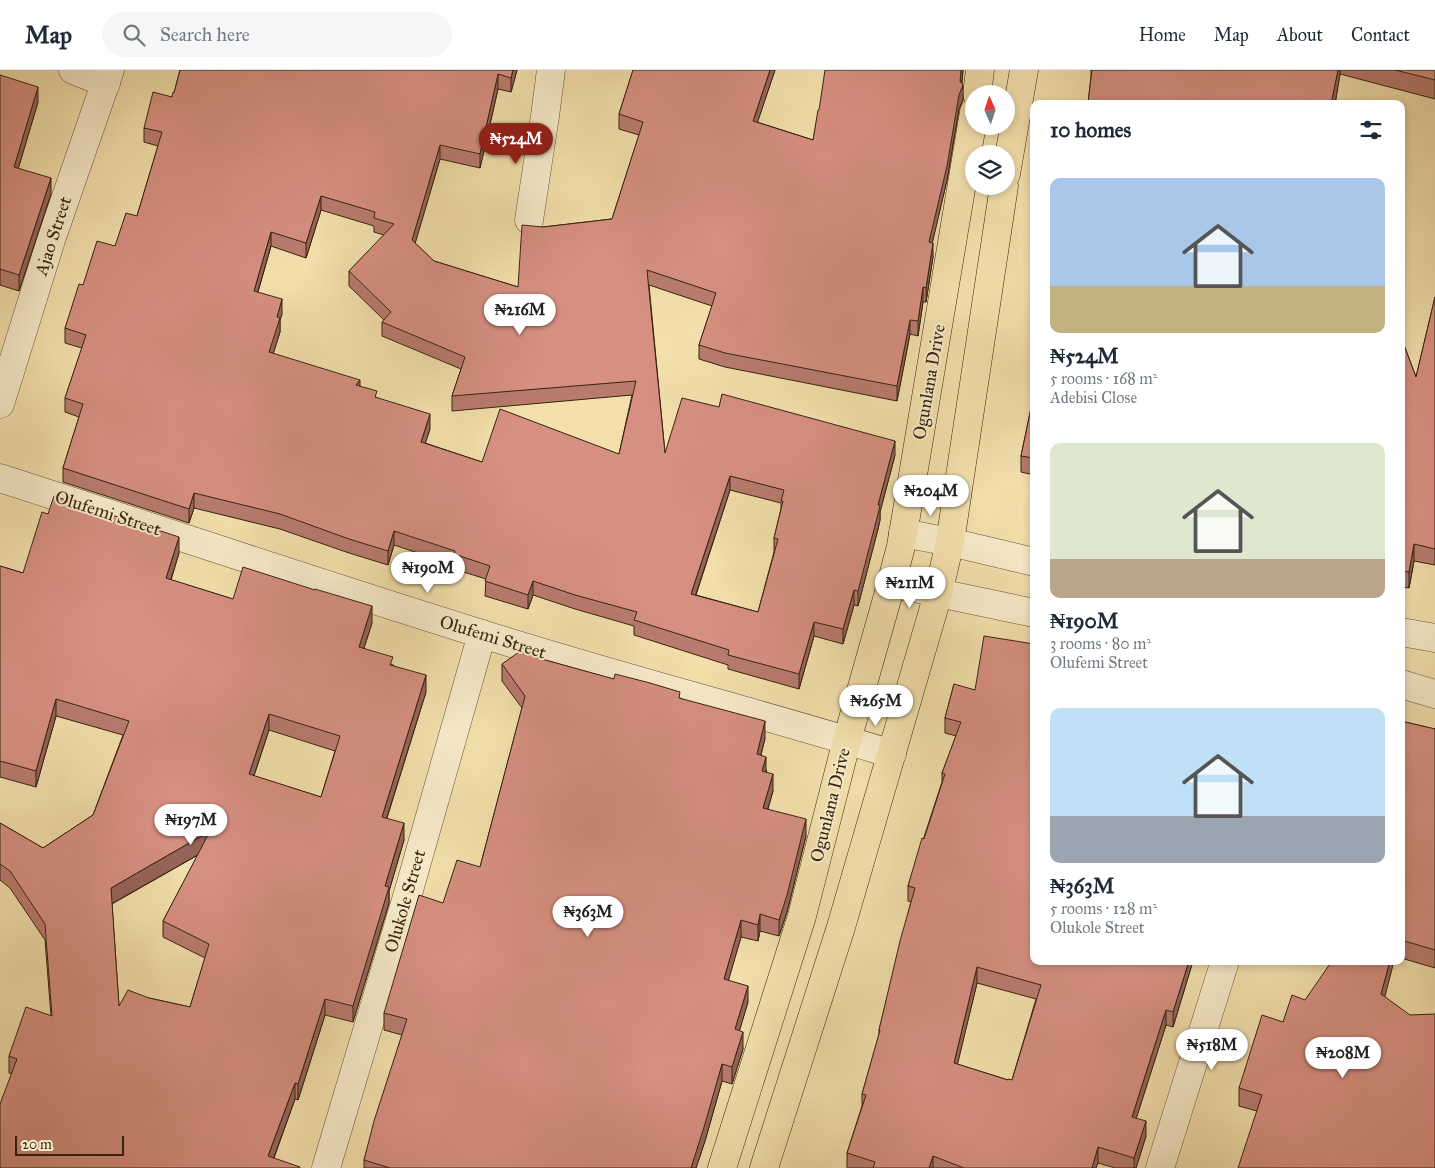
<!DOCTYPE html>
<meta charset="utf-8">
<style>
:root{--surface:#fff;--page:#f6f6f7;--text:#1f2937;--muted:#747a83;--line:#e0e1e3;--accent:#8f2418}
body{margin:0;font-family:"IM FELL Great Primer",serif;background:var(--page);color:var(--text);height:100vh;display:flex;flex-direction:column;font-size:19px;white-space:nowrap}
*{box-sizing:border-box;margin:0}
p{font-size:16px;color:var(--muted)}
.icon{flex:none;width:28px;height:28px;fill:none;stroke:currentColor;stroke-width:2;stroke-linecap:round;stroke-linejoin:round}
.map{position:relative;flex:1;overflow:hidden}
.panel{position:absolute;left:1030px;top:30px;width:375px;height:865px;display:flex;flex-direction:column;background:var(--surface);border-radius:10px;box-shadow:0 2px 8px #0003}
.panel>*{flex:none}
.needle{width:32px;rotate:357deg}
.tools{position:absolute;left:965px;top:15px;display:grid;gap:10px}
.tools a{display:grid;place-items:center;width:50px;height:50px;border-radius:50%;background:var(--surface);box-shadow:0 2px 8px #0003;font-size:25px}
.scale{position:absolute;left:15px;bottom:12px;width:109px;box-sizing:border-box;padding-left:5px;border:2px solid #36240e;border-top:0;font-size:14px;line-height:18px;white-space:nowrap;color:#36240e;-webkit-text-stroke:4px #f7eac9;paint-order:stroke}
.price{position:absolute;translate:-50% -42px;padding:0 11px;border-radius:18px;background:#fff;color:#222;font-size:16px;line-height:32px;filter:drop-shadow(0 1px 2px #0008)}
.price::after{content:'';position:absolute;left:50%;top:30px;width:15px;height:11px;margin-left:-8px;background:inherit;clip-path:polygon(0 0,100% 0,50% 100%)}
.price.current{background:var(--accent);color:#fff}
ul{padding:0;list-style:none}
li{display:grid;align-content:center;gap:10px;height:265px;padding:0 20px}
li span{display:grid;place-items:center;height:155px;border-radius:10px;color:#555}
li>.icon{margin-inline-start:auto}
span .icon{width:90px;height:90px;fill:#fffc;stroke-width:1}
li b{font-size:21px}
h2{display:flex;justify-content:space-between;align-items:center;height:60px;padding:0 20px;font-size:21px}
header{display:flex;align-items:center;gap:30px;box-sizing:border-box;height:70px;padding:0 25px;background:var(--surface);border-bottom:1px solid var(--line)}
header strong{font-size:24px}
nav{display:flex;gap:28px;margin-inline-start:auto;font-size:18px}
.search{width:350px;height:45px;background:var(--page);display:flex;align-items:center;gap:12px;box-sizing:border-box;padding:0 18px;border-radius:28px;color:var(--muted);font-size:19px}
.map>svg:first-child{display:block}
</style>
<header>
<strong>Map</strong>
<div class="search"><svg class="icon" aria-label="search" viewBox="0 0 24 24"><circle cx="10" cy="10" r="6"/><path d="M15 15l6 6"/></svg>Search here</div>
<nav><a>Home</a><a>Map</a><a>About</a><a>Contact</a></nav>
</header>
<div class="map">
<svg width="1435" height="1098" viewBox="0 0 1435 1098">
<rect width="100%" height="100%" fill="#f2dfac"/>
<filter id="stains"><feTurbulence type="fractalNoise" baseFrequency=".004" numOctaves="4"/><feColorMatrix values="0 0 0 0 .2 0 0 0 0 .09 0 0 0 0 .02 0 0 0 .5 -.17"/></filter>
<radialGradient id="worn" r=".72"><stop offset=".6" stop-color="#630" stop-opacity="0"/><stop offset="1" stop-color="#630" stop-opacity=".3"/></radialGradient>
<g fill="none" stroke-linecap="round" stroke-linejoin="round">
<!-- minor casing -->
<g stroke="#655336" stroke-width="29">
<g id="minor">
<path d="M73,0L106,13"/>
<path d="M529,150L545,46L551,0"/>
<path d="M0,334L51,170L110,0"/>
<path d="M0,408C161,460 321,514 482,564C618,607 756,642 892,684"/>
<path d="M903,463L950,472L1034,492"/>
<path d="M891,513L1034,543"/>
<path d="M1401,562L1435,568"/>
<path d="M1401,614L1435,624"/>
<path d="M326,1098L409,820L482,564"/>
<path d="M1160,1098L1225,891"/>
</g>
</g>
<!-- major casing -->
<g stroke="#36240e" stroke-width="29">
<g id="major">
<path d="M977,24L980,0"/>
<path d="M1006,104L1024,0"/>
<path d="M722,1098L802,846L847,670L889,522L901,476L974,42"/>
<path d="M764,1098L841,857L938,524L950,472L1004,116"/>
</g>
</g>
<!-- minor -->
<use href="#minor" stroke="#f7eac9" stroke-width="28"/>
<!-- major -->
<use href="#major" stroke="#f2dfac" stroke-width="28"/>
</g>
<!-- wall -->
<g fill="#b87b6e" stroke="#36240e" fill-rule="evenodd">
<path d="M180,0H517L511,22L498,19L480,98L440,89L415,173L434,191L518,217L543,157L612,149L639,65L619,59V44L633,0H775L757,52L813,70L819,40L963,0L962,13L963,30L959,39L947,110L932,173L933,187L926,232H923L918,266L910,264L897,331L725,297L699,289V275L712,236L649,215L665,383L895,385L880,442V450L878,459L858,536L854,535L843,574L814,566L799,619L728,599V595L634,565V556L575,539L533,525L528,539L485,526L486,509L454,499V495L394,475L388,495L349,483L280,459L194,438L189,453L63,412V398L79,347L65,342V328L82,278L65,273V258L83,215L115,176L137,146L158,76L144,72V58L172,27L174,23ZM321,140L374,156V162L384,165L349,201V216L384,250L382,252V266L461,299L452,326V341L632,325L619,384L482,392L425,373L430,359L377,328L360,316L273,284L280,262V250L282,244L258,222L271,176L306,188ZM730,420L781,433V439L774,468V482L758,542L696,525Z"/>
<path d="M1091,0H1435V29L1340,4L1335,34H1088L1091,6Z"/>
<path d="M0,5L38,32L18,99L51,124L19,221L0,215Z"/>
<path d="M1435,227V495L1414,491L1409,518L1401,517V267L1416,307Z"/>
<path d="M1034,324V405L1021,402V386Z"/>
<path d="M179,483L171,510L233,529L372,553L364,578L393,595L426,622L387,748L404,770L389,821V833L353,952L325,945L298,1030L295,1029L274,1088L9,1003V986L51,946L45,870L10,818L0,810V753L43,778L93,745L123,665L56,646L36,717L0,707V496L23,503ZM269,660L335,681L321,727L254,706ZM198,785L163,851V867L205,888L190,937L149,928L119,936L112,834Z"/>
<path d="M538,588L680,628L765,668L761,685L773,721L768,739L806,766L787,842L779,866L760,861L758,871L741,867L728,910L748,932L739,961L743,979L732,1014L722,1011L705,1071L696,1098H364V1090L402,965L384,960V943L443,833L480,797L522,638L502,611V594Z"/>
<path d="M954,614L1034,891H1193L1173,957L1166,955L1136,1048L1146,1066L1136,1098H1115L1098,1093L1096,1098H847V1083L862,1036V1024L879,965V960L911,832L908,831V816L942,712V703L956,666L945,663V648ZM977,913L1036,929L1012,1010H1008L957,994Z"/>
<path d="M1401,651L1435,659V898L1401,888Z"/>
<path d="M1305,930L1257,1041L1239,1036V1018L1283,952Z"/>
</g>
<!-- shaded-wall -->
<g fill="#96645a" stroke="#36240e">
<path d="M513,0H517L511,22V8Z"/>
<path d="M770,0H775L753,66V51Z"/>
<path d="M961,0H963L961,20L963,15V30L959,39L947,110L929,187V172L960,12Z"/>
<path d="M1338,0H1340V4L1335,34H1331Z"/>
<path d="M498,4V19L480,98V84Z"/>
<path d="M38,17V32L14,113V97Z"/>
<path d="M440,75V89L412,184V170Z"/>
<path d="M51,108V124L19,221V205Z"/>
<path d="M321,126V140L306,188V173Z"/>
<path d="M271,162V176L254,235V221Z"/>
<path d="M933,173V187L926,232V218Z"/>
<path d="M923,217V232L918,266V251Z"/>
<path d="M282,229V244L280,250V262L269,297V282L277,247Z"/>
<path d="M910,250V264L897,331V316Z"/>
<path d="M360,310V324L356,315Z"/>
<path d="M430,344V359L421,387V372Z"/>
<path d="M895,371V385L880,442V450L878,459L858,536V521L878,435Z"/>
<path d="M730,406V420L691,539V524Z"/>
<path d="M194,423V438L189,453V439Z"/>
<path d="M394,461V475L388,495V481Z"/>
<path d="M179,467V483L166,525V508Z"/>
<path d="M1414,474V491L1409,518V502Z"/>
<path d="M533,511V525L528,539V525Z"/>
<path d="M854,520V535L843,574V559Z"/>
<path d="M372,536V553L359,593V577Z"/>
<path d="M814,552V566L799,619V604Z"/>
<path d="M426,605V622L382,763V747Z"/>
<path d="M56,629V646L36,717V701Z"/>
<path d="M269,644V660L249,720V704Z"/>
<path d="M765,651V668L757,701V684Z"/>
<path d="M766,687V704L762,701Z"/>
<path d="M773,704V721L763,755V738Z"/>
<path d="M806,749V766L787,842L779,866V850Z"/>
<path d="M404,753V770L389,821V833L353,952V936L385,816Z"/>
<path d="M210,761V778L111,834V818Z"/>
<path d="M760,844V861L758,871V855Z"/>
<path d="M741,850V867L724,926V909Z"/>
<path d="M1189,891H1193L1173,957V942Z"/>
<path d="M1390,891H1394L1381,942V924Z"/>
<path d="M977,897V913L954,1009V993Z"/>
<path d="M748,916V932L735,976V959Z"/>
<path d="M325,929V945L298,1030V1014Z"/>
<path d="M1166,940V955L1132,1062V1047Z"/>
<path d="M743,962V979L732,1014V997Z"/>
<path d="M722,994V1011L705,1071L696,1098H691Z"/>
<path d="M295,1013V1029L270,1098L268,1086Z"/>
<path d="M1146,1051V1066L1136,1098H1134V1088Z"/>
<path d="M1098,1077V1093L1096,1098H1092Z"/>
<path d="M933,1086V1098H929Z"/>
</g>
<!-- building -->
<g fill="#d68f80" stroke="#36240e" fill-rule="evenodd">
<path d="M180,0H513L511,8L498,4L480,84L440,75L412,170L434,191L518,217L522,155L543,157L612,149L643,52L619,44L633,0H770L753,51L813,70L818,40H819L825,0H961L960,12L962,13L963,15L959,25L947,96L929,172L933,173L926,218L923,217L918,251L910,250L897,316L725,283L699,275L716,223L647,200L665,383L682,328L719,337L722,324L895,371L878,435H880L878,444L858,521L854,520L843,559L814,552L799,604L728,585L729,580L634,550L637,542L575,525L533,511L528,525L485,511L490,496L454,484L455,481L394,461L388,481L349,469L280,444L194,423L189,439L63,398L83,334L65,328L86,265L65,258L79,214L83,215L97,171L115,176L126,143L137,146L162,62L144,58L153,22L172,27L173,22L174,23ZM321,126L375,142L374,148L394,154L349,201L391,242L382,252L465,287L452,326L636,311L619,384L500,339L482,392L421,372L430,344L375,327L377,321L356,315L360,310L269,282L280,248L277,247L282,229L254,221L271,162L306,173ZM730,406L784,420L781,431H783L774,468L778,469L758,542L691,524Z"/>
<path d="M1092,0H1338L1331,34H1091L1088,33Z"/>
<path d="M1395,0H1435V10Z"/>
<path d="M0,5L38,17L14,97L51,108L19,205L0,199Z"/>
<path d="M1435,227V479L1414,474L1409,502L1401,501V267L1416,307Z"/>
<path d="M1034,324V388L1021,386Z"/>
<path d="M54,426L179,467L166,508L233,529L243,497L315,520V519L372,536L359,577L393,587L390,595L426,605L382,747L404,753L385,816L389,817L353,936L325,929L298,1014L295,1013L268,1086L300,1097V1098H0V1034L17,989L9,986L26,937L52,946L45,854L10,801L0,794V753L43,778L93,745L129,651L56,629L36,701L0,691V496L23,503L42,442L48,444ZM269,644L340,666L321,727L249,704ZM210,761L163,851L209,874L190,937L149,928L128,920L119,936L111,818Z"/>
<path d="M984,566L1034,574V891H1189L1173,942L1166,940L1132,1047L1146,1051L1134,1088L1098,1077L1092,1098H964L933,1086L929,1098H873L875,1092L847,1083L866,1025L862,1024L880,960H879L900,871L915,818L908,816L922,768L924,769L945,704L942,703L961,652L945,648L954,614L975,620ZM977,897L1041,915L1012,1010L1008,1009V1010L954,993Z"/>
<path d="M526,577L531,579L538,588L614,609L615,604L650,613L680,622L679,628L765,651L757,684L766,687L762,701L773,704L763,738L806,749L787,825L779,850L760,844L758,855L741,850L724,909L748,916L735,959L743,962L732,997L722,994L705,1054L691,1098H390L364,1090L374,1051L407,949L384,943L419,825L443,833L457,790L480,797L525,626L502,594Z"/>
<path d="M1401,651L1435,659V880L1401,870Z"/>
<path d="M1332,891H1390L1381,924L1410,945L1435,944V1098H1238L1262,1025L1239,1018L1262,945L1283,952L1292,925L1305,930Z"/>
</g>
<g text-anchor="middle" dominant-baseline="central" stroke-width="4" stroke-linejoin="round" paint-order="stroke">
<!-- street labels -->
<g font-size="18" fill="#36240e" stroke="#f7eac9">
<text transform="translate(53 166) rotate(-72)">Ajao Street</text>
<text transform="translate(929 312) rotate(-80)">Ogunlana Drive</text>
<text transform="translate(108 443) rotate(18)">Olufemi Street</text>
<text transform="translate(493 567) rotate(17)">Olufemi Street</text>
<text transform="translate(830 735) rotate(-76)">Ogunlana Drive</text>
<text transform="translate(405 831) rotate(-74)">Olukole Street</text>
</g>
</g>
<rect width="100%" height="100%" filter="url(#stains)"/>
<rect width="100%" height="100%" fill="url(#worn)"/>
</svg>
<div class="tools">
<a><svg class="needle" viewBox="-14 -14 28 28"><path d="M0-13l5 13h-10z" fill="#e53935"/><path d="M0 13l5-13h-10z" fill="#747a83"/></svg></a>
<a><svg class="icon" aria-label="layers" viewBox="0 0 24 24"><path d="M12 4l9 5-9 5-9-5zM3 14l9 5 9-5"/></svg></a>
</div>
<div class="scale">20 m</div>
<b class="price current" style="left:516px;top:95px">₦524M</b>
<b class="price" style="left:520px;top:266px">₦216M</b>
<b class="price" style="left:931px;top:447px">₦204M</b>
<b class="price" style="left:428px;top:524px">₦190M</b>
<b class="price" style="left:910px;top:539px">₦211M</b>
<b class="price" style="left:876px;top:657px">₦265M</b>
<b class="price" style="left:191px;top:776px">₦197M</b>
<b class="price" style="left:588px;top:868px">₦363M</b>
<b class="price" style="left:1212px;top:1001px">₦518M</b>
<b class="price" style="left:1343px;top:1009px">₦208M</b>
<section class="panel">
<h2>10 homes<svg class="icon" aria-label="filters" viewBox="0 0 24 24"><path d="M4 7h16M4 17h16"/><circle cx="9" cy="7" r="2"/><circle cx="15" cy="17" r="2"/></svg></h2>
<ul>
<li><span style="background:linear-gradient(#a9c7e8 70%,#c2b280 0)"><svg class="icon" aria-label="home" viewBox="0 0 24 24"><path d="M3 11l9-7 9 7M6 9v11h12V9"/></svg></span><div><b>₦524M</b><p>5 rooms · 168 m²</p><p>Adebisi Close</p></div></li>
<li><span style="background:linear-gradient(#dfe7d0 75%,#b9a48a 0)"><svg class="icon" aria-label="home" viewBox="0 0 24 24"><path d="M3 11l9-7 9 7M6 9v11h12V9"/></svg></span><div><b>₦190M</b><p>3 rooms · 80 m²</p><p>Olufemi Street</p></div></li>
<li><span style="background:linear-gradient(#bfe0f5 70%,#9aa5b1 0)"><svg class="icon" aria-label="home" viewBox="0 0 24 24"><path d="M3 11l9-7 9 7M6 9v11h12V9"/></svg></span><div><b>₦363M</b><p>5 rooms · 128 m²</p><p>Olukole Street</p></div></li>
</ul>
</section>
</div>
